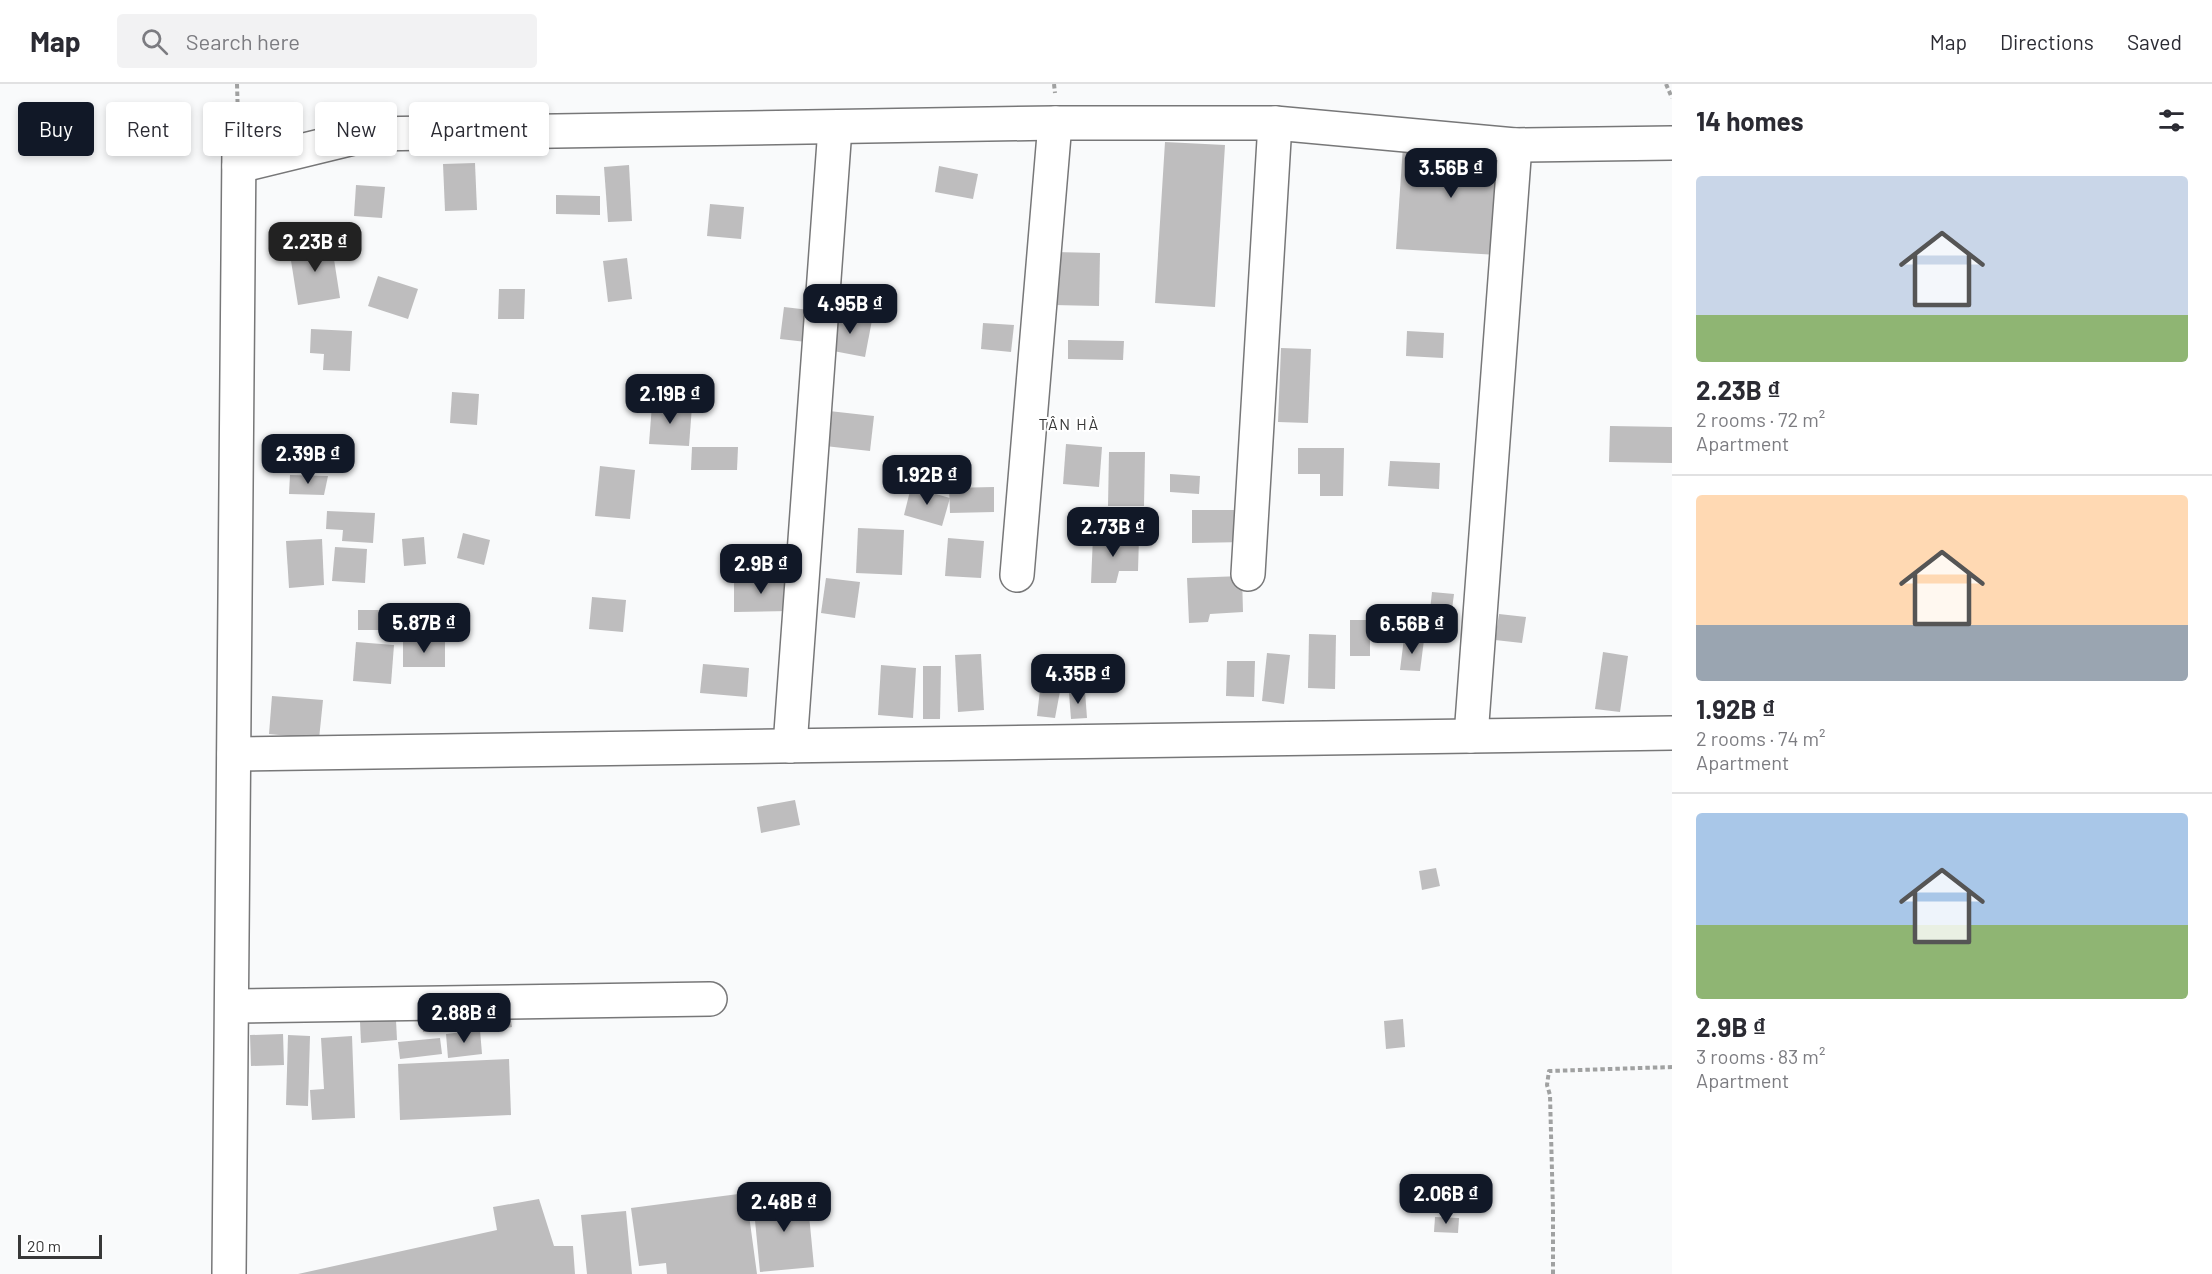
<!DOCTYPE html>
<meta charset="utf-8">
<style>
:root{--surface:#fff;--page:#f2f2f3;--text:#2b2b33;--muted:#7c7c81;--line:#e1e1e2;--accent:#111827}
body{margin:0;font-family:Barlow,sans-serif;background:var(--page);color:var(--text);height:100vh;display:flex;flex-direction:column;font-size:22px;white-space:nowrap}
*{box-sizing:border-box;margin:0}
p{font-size:20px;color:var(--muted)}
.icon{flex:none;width:33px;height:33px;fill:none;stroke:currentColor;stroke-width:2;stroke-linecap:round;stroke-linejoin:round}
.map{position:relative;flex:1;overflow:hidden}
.side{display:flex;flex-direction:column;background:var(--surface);width:540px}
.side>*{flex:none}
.guide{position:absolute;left:18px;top:18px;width:570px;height:54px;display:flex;gap:12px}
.scale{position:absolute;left:18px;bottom:15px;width:84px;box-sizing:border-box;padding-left:6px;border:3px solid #383838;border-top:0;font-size:16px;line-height:21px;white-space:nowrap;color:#383838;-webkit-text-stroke:4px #fff;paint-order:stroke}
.price{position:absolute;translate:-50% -51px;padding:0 14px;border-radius:12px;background:var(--accent);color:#fff;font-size:20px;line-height:39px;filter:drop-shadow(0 2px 3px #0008)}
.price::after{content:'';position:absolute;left:50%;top:36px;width:18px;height:14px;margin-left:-9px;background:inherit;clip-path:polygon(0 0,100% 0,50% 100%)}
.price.selected{background:#222;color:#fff}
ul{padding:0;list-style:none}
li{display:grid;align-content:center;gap:12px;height:318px;padding:0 24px}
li+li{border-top:2px solid var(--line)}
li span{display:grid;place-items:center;height:186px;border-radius:6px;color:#555}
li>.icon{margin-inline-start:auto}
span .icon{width:108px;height:108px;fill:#fffc;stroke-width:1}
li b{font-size:26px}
h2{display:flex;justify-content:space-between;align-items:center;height:72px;padding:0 24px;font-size:26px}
.pill{padding:0 21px;border-radius:6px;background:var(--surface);box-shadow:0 3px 9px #0003;font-size:21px;line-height:54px}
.pill.selected{background:var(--accent);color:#fff}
header{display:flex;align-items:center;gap:36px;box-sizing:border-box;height:84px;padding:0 30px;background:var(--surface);border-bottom:2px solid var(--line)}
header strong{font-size:28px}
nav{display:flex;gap:33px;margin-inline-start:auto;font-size:21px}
.search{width:420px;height:54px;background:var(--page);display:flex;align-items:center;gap:15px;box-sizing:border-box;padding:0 21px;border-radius:6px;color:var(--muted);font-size:22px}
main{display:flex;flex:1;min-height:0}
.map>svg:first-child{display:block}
</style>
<header>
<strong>Map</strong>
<div class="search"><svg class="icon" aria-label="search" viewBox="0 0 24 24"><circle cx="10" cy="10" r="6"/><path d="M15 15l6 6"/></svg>Search here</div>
<nav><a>Map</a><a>Directions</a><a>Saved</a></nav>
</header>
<main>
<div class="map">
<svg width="1672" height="1190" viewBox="0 0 1672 1190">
<rect width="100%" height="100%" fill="#f9fafb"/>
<!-- building -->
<g fill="#bebdbe">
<path d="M1165,58L1225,61L1215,223L1155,219Z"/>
<path d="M1505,61L1498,171L1396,165L1403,62Z"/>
<path d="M475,79L477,126L445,127L443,80Z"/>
<path d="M629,81L632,137L608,138L604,83Z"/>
<path d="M939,82L978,90L973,115L935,108Z"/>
<path d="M356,101L385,103L382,134L354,132Z"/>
<path d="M556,111L600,112V131L556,130Z"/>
<path d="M710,120L744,123L741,155L707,152Z"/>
<path d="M331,156L340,214L298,221L289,164Z"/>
<path d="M1054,168L1100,169L1099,222L1053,221Z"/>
<path d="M627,174L632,215L608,218L603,177Z"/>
<path d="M378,192L418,205L408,235L368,222Z"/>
<path d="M499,205H525L524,235H498Z"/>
<path d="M784,223L818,227L815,259L780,255Z"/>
<path d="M835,230L872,236L865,273L828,266Z"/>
<path d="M983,239L1014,241L1011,268L981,265Z"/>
<path d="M311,245L352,247L350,287L323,286L324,270L310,269Z"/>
<path d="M1407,247L1444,249L1443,274L1406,272Z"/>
<path d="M1068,256L1124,257L1123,276L1068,275Z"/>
<path d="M1281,264L1311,265L1308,339L1278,338Z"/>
<path d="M452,308L479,310L477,341L450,339Z"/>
<path d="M652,320L692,322L689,362L649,360Z"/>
<path d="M829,327L874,332L870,367L825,362Z"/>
<path d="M1610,342L1672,343V379L1609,378Z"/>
<path d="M1066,360L1102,363L1099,403L1063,400Z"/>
<path d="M692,363H738L737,386H691Z"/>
<path d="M1298,364H1344L1343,412H1320V390H1298Z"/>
<path d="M1109,368H1145L1144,422H1108Z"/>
<path d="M1390,377L1440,379L1439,405L1388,402Z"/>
<path d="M600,382L635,386L630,435L595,432Z"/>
<path d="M1170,390L1200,392L1199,410L1170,408Z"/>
<path d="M290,391L328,392L324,411L289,410Z"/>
<path d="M911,403L950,414L942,442L904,431Z"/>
<path d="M994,403V428L950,429L949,404Z"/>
<path d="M1192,426H1246V458L1192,459Z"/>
<path d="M327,427L375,429L373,459L342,457L343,446L326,445Z"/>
<path d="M858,444L904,446L902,491L856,489Z"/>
<path d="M463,449L490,456L484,481L457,474Z"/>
<path d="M1093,452L1139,453L1138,487H1119L1116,499H1091Z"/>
<path d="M424,453L426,480L404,482L402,455Z"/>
<path d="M948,454L984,457L981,494L945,492Z"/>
<path d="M322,455L324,501L289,504L286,457Z"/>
<path d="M335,463L367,465L365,499L332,497Z"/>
<path d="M1242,492L1243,528L1210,530L1208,538L1189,539L1187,494Z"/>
<path d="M788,494L789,527L734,528V495Z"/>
<path d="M826,494L860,498L855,534L821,529Z"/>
<path d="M1432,508L1454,510L1449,548L1428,545Z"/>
<path d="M592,513L626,516L623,548L589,545Z"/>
<rect x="358" y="526" width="49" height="20"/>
<path d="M1499,530L1526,533L1522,559L1495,556Z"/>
<rect x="1350" y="536" width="20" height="36"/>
<path d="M1309,550L1336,551L1335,605L1308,604Z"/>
<path d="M1404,554L1424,556L1420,587L1400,586Z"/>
<rect x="403" y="557" width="42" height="26"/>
<path d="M356,558L394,561L391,600L353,597Z"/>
<path d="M1603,568L1628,572L1620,628L1595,625Z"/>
<path d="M1267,569L1290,571L1284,620L1262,617Z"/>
<path d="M981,570L984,626L958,628L955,571Z"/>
<path d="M1227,577H1255L1254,613L1226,612Z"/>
<path d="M1043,579L1065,581L1055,634L1037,632Z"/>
<path d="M703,580L749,584L747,613L700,609Z"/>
<path d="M881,581L916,584L913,634L878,631Z"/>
<path d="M923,582H941L940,635H923Z"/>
<path d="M1085,607L1087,634L1071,635L1069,609Z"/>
<path d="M272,612L323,616L319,655L269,650Z"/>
<path d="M795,716L800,741L761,749L757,723Z"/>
<path d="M1436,784L1440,802L1422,806L1419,787Z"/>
<path d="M509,924L512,943L486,948L482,930Z"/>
<path d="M447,932L448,946L423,948L422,934Z"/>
<path d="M1403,935L1405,963L1386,965L1384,937Z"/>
<path d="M396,936L397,956L361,959L360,938Z"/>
<path d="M480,946L482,970L448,974L446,950Z"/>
<path d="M283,950L284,981L251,982L250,951Z"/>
<path d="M288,951L310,952L308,1022L286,1021Z"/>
<path d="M352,952L355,1034L312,1036L310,1006L324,1005L321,954Z"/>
<path d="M440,954L442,970L400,975L398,958Z"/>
<path d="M509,975L511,1031L400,1036L398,980Z"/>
<path d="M746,1109L757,1190H667L666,1179L639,1182L631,1124Z"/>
<path d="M807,1110L814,1183L760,1188L753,1116Z"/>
<path d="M539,1115L554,1162H573L575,1190H298L497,1146L493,1123Z"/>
<path d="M626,1127L632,1190H587L581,1131Z"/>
<path d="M1435,1133L1459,1134L1458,1149L1434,1148Z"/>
</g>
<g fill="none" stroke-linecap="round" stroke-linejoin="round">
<!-- minor casing -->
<g stroke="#777778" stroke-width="36">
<g id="minor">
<path d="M239,82L370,50L1055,39H1275L1515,61L1672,59"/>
<path d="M1248,490L1275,39"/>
<path d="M1017,491L1055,39"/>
<path d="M1471,652L1515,61"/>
<path d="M790,662L835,44"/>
<path d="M234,670L1672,649"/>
<path d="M232,922L710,915"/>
<path d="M229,1190L239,64"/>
</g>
</g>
<!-- path -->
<g stroke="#a0a1a1" stroke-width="4" stroke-dasharray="4.5 3" stroke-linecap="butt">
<path d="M237,0L238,35"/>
<path d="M1054,0L1055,9"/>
<path d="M1666,0L1672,14"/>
<path d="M1553,1190V1126L1550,1011L1547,1001L1549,987L1672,983"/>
</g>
<!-- minor -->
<use href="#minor" stroke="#fff" stroke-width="33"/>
</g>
<g text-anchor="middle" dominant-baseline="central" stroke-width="4.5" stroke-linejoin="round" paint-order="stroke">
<!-- neighbourhood labels -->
<g font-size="16" letter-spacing="1.5" fill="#383838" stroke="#fff">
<text x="1069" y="339">TÂN HÀ</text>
</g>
</g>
</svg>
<div class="scale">20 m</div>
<b class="price" style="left:1451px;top:115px">3.56B ₫</b>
<b class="price selected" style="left:315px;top:189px">2.23B ₫</b>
<b class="price" style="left:850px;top:251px">4.95B ₫</b>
<b class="price" style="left:670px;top:341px">2.19B ₫</b>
<b class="price" style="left:308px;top:401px">2.39B ₫</b>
<b class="price" style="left:927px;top:422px">1.92B ₫</b>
<b class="price" style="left:1113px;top:474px">2.73B ₫</b>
<b class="price" style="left:761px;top:511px">2.9B ₫</b>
<b class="price" style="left:424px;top:570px">5.87B ₫</b>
<b class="price" style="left:1412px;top:571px">6.56B ₫</b>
<b class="price" style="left:1078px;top:621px">4.35B ₫</b>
<b class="price" style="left:464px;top:960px">2.88B ₫</b>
<b class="price" style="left:1446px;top:1141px">2.06B ₫</b>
<b class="price" style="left:784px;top:1149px">2.48B ₫</b>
<div class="guide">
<a class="pill selected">Buy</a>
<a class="pill">Rent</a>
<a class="pill">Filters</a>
<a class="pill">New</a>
<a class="pill">Apartment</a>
</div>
</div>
<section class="side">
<h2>14 homes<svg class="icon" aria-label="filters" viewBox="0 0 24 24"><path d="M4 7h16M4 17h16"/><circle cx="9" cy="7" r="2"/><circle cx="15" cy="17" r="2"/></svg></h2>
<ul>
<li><span style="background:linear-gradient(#c9d6e8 75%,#8fb573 0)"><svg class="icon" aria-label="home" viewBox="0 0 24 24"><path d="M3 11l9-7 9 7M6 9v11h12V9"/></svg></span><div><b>2.23B ₫</b><p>2 rooms · 72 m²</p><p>Apartment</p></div></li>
<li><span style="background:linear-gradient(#ffd9b3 70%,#9aa5b1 0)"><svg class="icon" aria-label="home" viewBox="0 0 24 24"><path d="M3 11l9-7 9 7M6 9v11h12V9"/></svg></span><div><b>1.92B ₫</b><p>2 rooms · 74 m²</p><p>Apartment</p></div></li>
<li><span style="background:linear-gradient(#a9c7e8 60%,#8fb573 0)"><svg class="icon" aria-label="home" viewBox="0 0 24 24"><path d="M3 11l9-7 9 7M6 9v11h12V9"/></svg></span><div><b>2.9B ₫</b><p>3 rooms · 83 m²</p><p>Apartment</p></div></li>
</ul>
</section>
</main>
